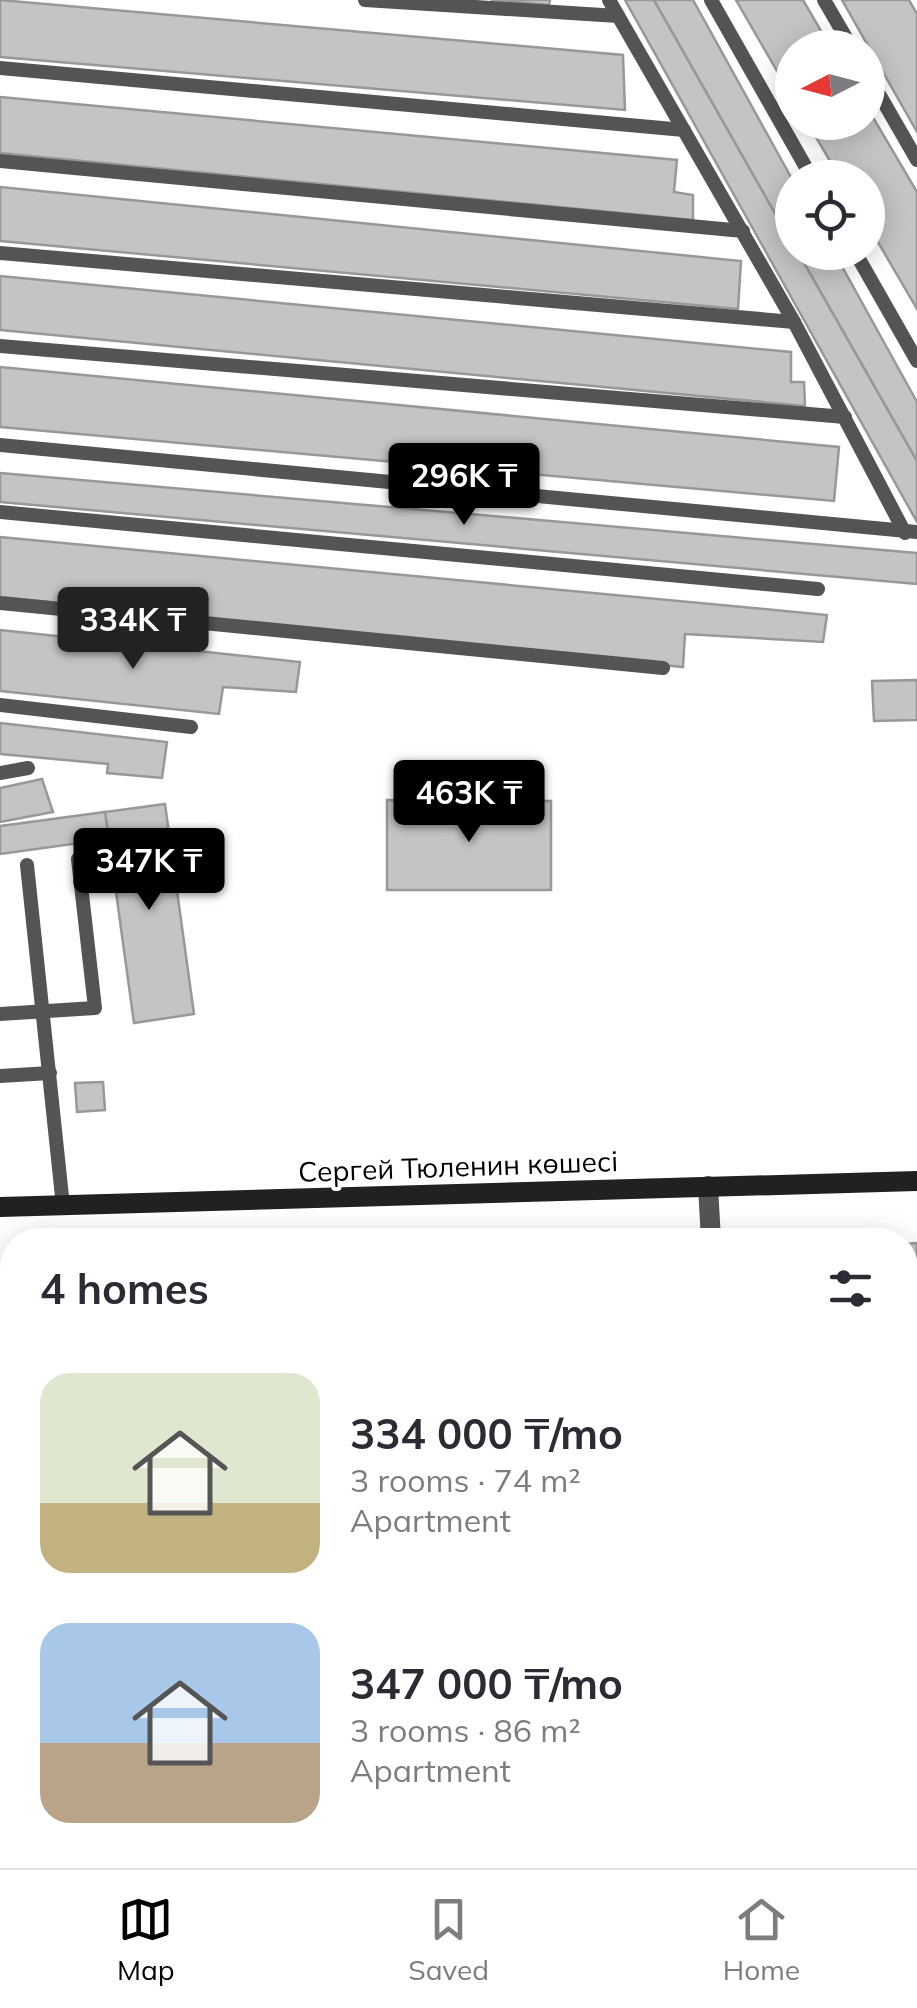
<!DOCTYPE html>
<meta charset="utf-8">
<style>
:root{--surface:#fff;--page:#f2f2f3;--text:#2b2b33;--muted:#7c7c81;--line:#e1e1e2;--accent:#000}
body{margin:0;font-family:Mulish,sans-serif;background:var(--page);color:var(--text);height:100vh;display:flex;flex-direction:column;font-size:38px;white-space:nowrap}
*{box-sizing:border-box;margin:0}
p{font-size:32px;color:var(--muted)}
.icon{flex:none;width:55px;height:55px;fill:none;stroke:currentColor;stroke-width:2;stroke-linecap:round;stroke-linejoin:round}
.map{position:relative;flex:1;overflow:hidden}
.panel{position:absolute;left:0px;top:1228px;width:918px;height:642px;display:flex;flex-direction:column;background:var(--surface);border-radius:40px 40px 0 0;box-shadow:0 5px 25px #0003}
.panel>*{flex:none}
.needle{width:65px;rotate:264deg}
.buttons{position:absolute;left:775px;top:30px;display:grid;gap:20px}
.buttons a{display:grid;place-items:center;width:110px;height:110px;border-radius:50%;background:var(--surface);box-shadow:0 5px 25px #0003;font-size:50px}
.price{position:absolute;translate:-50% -85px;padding:0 22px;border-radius:10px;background:var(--accent);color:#fff;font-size:32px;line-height:65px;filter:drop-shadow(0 2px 5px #0008)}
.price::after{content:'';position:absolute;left:50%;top:60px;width:30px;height:22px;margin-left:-15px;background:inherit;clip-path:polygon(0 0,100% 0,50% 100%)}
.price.active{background:#222;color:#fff}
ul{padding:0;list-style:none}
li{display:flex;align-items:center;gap:30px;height:250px;padding:0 40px}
li span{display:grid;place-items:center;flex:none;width:280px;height:200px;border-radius:30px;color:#555}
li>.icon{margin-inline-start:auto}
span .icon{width:120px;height:120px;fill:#fffc;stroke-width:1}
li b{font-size:42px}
h2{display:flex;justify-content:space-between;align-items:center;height:120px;padding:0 40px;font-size:42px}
.dock{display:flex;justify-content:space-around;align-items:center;height:140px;border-top:2px solid var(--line);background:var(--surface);font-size:28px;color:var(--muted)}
.dock a{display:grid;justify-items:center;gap:5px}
.dock .active{color:var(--accent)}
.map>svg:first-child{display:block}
</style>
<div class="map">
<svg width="917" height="1868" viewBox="0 0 917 1868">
<rect width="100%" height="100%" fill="#fff"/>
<!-- green -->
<path fill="#dbdbdb" d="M917,1678V1868H0V1748L12,1747V1858H905V1679Z"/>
<!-- water -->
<path fill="#a2a2a2" d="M0,1520L12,1521V1725L0,1726Z"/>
<!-- building -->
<g fill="#c4c4c4" stroke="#989898" stroke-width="2.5">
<path d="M0,0L623,55L625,110L0,57Z"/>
<path d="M491,0H550L549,5Z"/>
<path d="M625,0H654L792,243V252H798L917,461V522Z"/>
<path d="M654,0H693L792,179V243Z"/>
<path d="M736,0H803L831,48H792V97Z"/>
<path d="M842,0H909L917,14V132Z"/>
<path d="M0,97L677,160L674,192L693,195V220L0,153Z"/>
<path d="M868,109L917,192V309L868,225V178H840L807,122H868Z"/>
<path d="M0,187L741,261L738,309L0,241Z"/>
<path d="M798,252H834L917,402V461Z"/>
<path d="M0,276L791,352V382H804L805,406L0,330Z"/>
<path d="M0,367L839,447L834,501L0,427Z"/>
<path d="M0,473L917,553V584L0,502Z"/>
<path d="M0,537L827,615L823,642L685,634L683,667L0,597Z"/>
<path d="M0,630L300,662L296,692L223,687L219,714L0,691Z"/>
<path d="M917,680V720L874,721L872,681Z"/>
<path d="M0,723L167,742L162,778L107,773L108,764L0,754Z"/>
<path d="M42,779L53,812L0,822V788Z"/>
<path d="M387,800L551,801V890H387Z"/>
<path d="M165,804L194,1014L134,1023L105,812Z"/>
<path d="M105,812L109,839L0,854V826Z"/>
<path d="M103,1082L105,1110L77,1112L75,1083Z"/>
<path d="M917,1243V1299H905V1244Z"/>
</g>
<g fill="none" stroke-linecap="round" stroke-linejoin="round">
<!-- lane -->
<g stroke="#545454" stroke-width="14">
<path d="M365,0L618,16"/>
<path d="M609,0L794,322L905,533"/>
<path d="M711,0L812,178"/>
<path d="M824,0L852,48"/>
<path d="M0,68L684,130"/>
<path d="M868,75L917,160"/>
<path d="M0,161L743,231"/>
<path d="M855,252L917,361"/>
<path d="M0,253L794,322"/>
<path d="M0,346L845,417"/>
<path d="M0,445L917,532"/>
<path d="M0,512L818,589"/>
<path d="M0,603L663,668"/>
<path d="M0,705L191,727"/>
<path d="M0,773L28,768"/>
<path d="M27,865L63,1206"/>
<path d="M0,1014L95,1008L78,859"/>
<path d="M0,1076L50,1073"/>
<path d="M905,1446L917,1444"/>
</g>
<!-- street -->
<g stroke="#545454" stroke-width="20">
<path d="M708,1186L711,1240"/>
<path d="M0,1774L12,1773"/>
<path d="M575,1858L577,1868"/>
</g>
<!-- secondary -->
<path stroke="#212121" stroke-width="20" d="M0,1207L917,1181"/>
</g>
<g text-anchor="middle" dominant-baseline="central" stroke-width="8" stroke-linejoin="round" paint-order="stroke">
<!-- street labels -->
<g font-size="28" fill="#000" stroke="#fff">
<text transform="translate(458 1166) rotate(-2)">Сергей Тюленин көшесі</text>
</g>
</g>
</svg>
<div class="buttons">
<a><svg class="needle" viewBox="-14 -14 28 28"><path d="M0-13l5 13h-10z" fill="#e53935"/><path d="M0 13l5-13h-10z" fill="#7c7c81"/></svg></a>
<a><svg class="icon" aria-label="locate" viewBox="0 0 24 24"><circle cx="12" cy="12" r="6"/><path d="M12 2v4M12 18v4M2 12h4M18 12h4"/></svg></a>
</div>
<b class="price" style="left:464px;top:528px">296K ₸</b>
<b class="price active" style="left:133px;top:672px">334K ₸</b>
<b class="price" style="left:469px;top:845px">463K ₸</b>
<b class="price" style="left:149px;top:913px">347K ₸</b>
<section class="panel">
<h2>4 homes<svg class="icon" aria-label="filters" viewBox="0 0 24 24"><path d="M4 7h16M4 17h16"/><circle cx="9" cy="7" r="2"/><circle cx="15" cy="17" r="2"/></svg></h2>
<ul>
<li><span style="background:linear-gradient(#dfe7d0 65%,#c2b280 0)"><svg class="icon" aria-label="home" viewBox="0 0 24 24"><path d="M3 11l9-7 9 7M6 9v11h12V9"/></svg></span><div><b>334 000 ₸/mo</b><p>3 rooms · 74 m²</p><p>Apartment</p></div></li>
<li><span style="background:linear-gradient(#a9c7e8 60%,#b9a48a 0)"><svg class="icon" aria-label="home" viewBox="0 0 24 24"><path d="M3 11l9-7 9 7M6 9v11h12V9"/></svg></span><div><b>347 000 ₸/mo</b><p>3 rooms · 86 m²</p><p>Apartment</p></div></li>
</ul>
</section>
</div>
<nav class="dock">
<a class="active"><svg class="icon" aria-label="map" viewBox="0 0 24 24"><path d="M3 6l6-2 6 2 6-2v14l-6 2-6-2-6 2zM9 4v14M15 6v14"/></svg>Map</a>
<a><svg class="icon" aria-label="saved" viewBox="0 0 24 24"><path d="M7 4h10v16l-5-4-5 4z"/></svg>Saved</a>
<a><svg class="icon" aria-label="home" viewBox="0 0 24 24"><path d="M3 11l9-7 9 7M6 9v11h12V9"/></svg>Home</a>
</nav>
